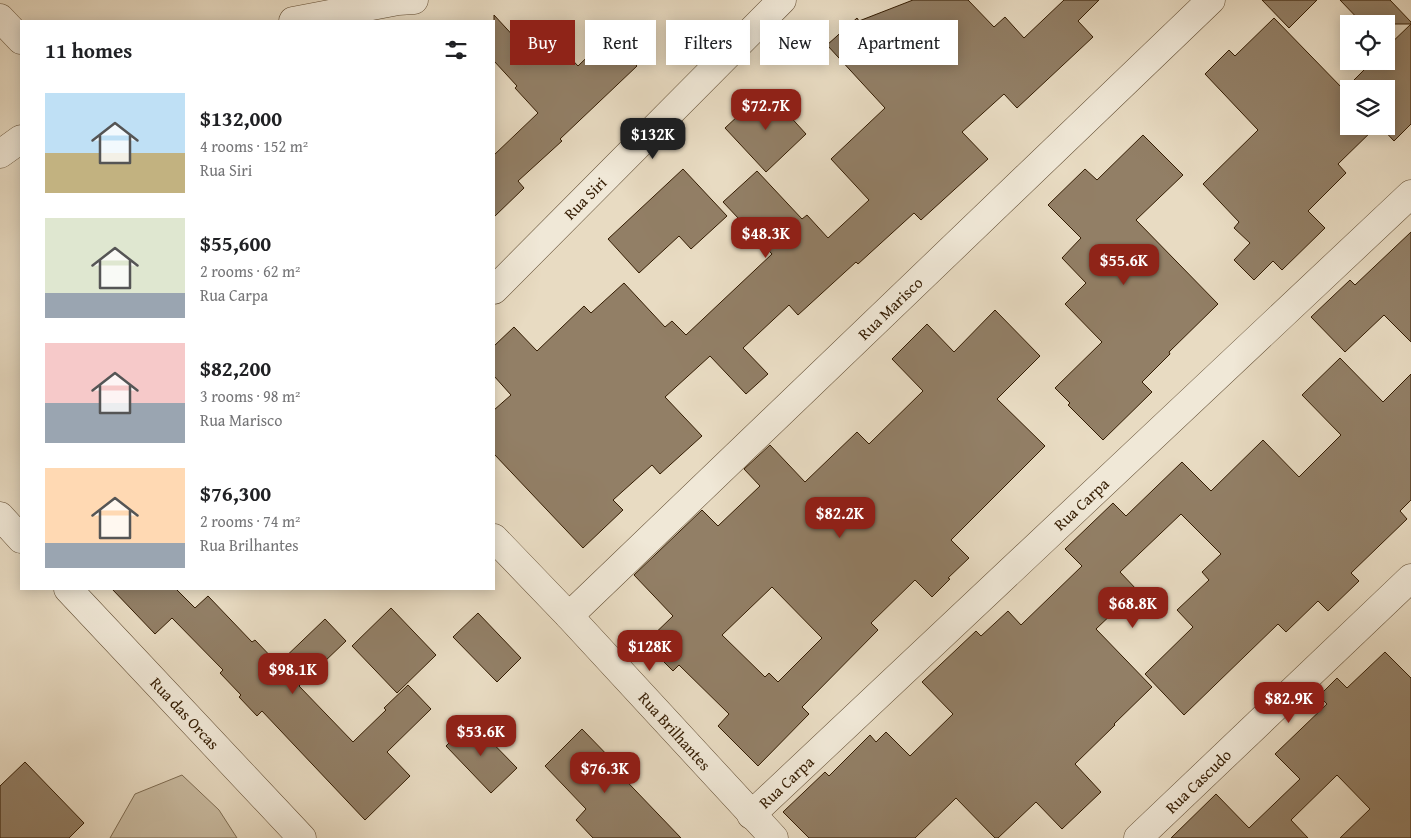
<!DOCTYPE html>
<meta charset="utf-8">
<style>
:root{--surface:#fff;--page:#f2f2f2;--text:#202124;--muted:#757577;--accent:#8f2418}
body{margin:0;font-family:"Gentium Book Plus",serif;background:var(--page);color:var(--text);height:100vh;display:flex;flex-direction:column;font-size:19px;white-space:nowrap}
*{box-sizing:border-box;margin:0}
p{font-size:16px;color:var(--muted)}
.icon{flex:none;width:28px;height:28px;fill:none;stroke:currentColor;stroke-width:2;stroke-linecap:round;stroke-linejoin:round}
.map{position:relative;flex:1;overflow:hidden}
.side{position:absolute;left:20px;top:20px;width:475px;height:570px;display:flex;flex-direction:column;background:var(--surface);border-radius:0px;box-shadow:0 2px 12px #0003}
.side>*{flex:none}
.guide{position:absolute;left:510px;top:20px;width:475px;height:45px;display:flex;gap:10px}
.buttons{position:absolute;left:1340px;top:15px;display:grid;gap:10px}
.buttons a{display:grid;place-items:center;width:55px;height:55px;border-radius:0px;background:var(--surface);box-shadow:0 2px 12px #0003;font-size:25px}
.price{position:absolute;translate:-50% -42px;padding:0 11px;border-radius:10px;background:var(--accent);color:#fff;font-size:16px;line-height:32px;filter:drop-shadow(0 1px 2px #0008)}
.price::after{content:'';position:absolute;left:50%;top:30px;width:15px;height:11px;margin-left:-8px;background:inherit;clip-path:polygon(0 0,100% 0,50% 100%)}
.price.current{background:#222;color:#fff}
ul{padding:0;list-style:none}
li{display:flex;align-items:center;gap:15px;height:125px;padding:0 25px}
li span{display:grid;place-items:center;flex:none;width:140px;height:100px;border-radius:0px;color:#555}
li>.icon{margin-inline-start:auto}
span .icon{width:60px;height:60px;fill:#fffc;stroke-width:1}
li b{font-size:21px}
h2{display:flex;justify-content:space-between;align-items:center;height:60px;padding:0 25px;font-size:21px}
.pill{padding:0 18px;border-radius:0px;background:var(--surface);box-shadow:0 2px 12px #0003;font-size:18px;line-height:45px}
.pill.current{background:var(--accent);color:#fff}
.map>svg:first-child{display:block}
</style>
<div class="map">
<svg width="1411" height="838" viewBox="0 0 1411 838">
<rect width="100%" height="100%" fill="#e8dbc2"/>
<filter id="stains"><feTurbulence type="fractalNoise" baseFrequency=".004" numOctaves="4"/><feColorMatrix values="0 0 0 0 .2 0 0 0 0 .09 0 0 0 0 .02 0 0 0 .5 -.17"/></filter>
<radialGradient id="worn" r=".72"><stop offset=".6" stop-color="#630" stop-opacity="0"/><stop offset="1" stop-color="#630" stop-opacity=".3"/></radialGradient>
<!-- green -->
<path fill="#c9bba1" stroke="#7e6c52" d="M182,775L219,810L237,838H110L135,794Z"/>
<!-- building -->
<g fill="#927f66" stroke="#341c02" fill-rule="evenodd">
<path d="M913,0H968L994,27L1005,17L1024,38L1064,0H1099L1078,21L1093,37L1017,108L1004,94L962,132L988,159L921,220L914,213L858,264L856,262L798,315L789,305L743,348L768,374L746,394L710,356L665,397L702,436L660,474L652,465L613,500L623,510L583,548L494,454V410L511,395L494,376V346L514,327L537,351L584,306L591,313L624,283L665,327L672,321L686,335L772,254L723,202L757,171L802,219L807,215L828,238L869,200L831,159L885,108L827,45L857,18L859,21Z"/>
<path d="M1262,0H1317L1289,28Z"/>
<path d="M1340,0H1390L1411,22V124L1394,141L1380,126H1386V89H1349V126H1377L1338,164L1346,173L1308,211L1325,228L1282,270L1273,261L1254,280L1234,260L1250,243L1234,228L1239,222L1203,184L1258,130L1205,74L1229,50L1235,56L1274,18L1344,90L1373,61H1386V48L1411,24H1363Z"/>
<path d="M494,15L530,54L551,37L578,66L609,36L637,66L560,139L562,141L518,181L524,188L494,217V155L538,113L515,88L517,86L494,61Z"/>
<path d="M766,90L806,134L766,172L725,128Z"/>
<path d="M1143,135L1183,175L1136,220L1218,304L1169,352L1170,354L1142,382L1152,392L1103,440L1068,405L1070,403L1055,388L1102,342L1065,304L1086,283L1062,258L1081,238L1048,205L1085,169L1097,180Z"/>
<path d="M683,169L727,216L691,249L679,236L639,273L608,239Z"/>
<path d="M1411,232V342L1384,315L1345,352L1311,317L1350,280L1355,285Z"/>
<path d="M995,310L1040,356L997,399L1045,446L951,540L969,558L948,578L950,579L932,597L915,580L871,623L878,630L802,707L809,714L758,766L718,726L729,714L679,665L673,671L645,643L673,616L634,575L702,510L718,526L760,486L744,469L770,445L805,482L857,432L869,444L923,391L892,359L927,324L954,352ZM772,587L822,638L778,682L769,673L765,677L722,635Z"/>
<path d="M1340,358L1383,402L1411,374V500L1400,511L1407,519L1351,573L1359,581L1328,611L1318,601L1286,632L1278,624L1184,715L1145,674L1193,627L1177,610L1209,580L1202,572L1221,554L1181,514L1120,572L1137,590L1096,629L1152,687L1114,724L1115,725L1075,764L1101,792L1062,829L1036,802L998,838H995L956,798L915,838H809L783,812L825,772L829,776L870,735L876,742L886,732L910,756L953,714L922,682L976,631L981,636L1008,611L1021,625L1082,566L1065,549L1113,503L1126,516L1182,462L1211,491L1263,440L1299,477L1341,435L1302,395Z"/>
<path d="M112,589H176L195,608L208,596L252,642L255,640L278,664L325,619L346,641L299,686L353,742L386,710L384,708L408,685L431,709L387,752L410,776L365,820L262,711L257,716L239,697L241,695L220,673L223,670L172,618L155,634Z"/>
<path d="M391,608L436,655L397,693L352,646Z"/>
<path d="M478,613L521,658L497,682L453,637Z"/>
<path d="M1385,652L1411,678V838H1340L1370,809L1337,775L1291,820L1308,838H1171L1216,794L1249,828L1300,779L1275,754L1327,704L1319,696L1337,678L1347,688Z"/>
<path d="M471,721L517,768L491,793L446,746Z"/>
<path d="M582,729L615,763L612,766L681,838H593L576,820L586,809L545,766Z"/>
<path d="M25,762L84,823L69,838H0V786Z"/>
</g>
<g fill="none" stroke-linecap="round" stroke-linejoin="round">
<!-- street casing -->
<g stroke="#614c32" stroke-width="29">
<g id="street">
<path d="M0,18L21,40"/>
<path d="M293,21L398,1L414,0"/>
<path d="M0,154L21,139"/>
<path d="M494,290L782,0"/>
<path d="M0,516L21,539"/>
<path d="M494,538L569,616L774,838"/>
<path d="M68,589L302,838"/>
<path d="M569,616L1211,0"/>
<path d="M751,815L1411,194"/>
<path d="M1138,838L1411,578"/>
</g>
</g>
<!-- street -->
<use href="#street" stroke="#f0e8d7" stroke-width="28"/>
</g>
<g text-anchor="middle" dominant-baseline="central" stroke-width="5" stroke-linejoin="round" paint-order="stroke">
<!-- street labels -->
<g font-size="16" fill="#341c02" stroke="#f0e8d7">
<text transform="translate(585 198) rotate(-45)">Rua Siri</text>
<text transform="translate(890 308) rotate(-44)">Rua Marisco</text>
<text transform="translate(1081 504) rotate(-43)">Rua Carpa</text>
<text transform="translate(185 713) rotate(47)">Rua das Orcas</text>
<text transform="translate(675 731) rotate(48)">Rua Brilhantes</text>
<text transform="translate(1198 781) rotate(-44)">Rua Cascudo</text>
<text transform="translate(786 782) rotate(-43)">Rua Carpa</text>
</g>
</g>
<rect width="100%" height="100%" filter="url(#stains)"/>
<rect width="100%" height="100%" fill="url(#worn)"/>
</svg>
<div class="buttons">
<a><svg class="icon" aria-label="locate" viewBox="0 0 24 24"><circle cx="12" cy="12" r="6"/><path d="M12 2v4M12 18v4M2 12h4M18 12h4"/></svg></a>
<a><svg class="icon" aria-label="layers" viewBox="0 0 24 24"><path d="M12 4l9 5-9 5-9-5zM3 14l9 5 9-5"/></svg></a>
</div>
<b class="price" style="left:766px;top:131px">$72.7K</b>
<b class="price current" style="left:653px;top:160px">$132K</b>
<b class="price" style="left:766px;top:259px">$48.3K</b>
<b class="price" style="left:1124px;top:286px">$55.6K</b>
<b class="price" style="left:840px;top:539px">$82.2K</b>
<b class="price" style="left:1133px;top:629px">$68.8K</b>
<b class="price" style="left:650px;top:672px">$128K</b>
<b class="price" style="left:293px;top:695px">$98.1K</b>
<b class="price" style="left:1289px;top:724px">$82.9K</b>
<b class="price" style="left:481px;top:757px">$53.6K</b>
<b class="price" style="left:605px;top:794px">$76.3K</b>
<div class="guide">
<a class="pill current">Buy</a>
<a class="pill">Rent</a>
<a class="pill">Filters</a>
<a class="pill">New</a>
<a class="pill">Apartment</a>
</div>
<section class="side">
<h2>11 homes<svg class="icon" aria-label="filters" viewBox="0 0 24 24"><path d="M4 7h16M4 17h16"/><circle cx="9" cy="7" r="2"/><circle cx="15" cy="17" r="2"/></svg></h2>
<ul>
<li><span style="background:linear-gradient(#bfe0f5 60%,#c2b280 0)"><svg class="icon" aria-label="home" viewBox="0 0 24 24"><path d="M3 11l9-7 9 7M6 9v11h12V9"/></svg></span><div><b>$132,000</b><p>4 rooms · 152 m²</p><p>Rua Siri</p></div></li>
<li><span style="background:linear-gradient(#dfe7d0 75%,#9aa5b1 0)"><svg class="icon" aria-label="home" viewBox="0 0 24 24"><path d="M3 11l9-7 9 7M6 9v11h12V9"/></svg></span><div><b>$55,600</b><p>2 rooms · 62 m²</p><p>Rua Carpa</p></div></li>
<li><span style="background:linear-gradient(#f6c9c9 60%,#9aa5b1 0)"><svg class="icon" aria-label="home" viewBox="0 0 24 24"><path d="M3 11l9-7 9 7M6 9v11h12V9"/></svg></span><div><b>$82,200</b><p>3 rooms · 98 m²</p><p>Rua Marisco</p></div></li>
<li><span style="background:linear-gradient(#ffd9b3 75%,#9aa5b1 0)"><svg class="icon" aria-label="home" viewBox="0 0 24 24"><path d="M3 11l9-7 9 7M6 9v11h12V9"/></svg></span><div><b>$76,300</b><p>2 rooms · 74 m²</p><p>Rua Brilhantes</p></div></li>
</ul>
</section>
</div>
